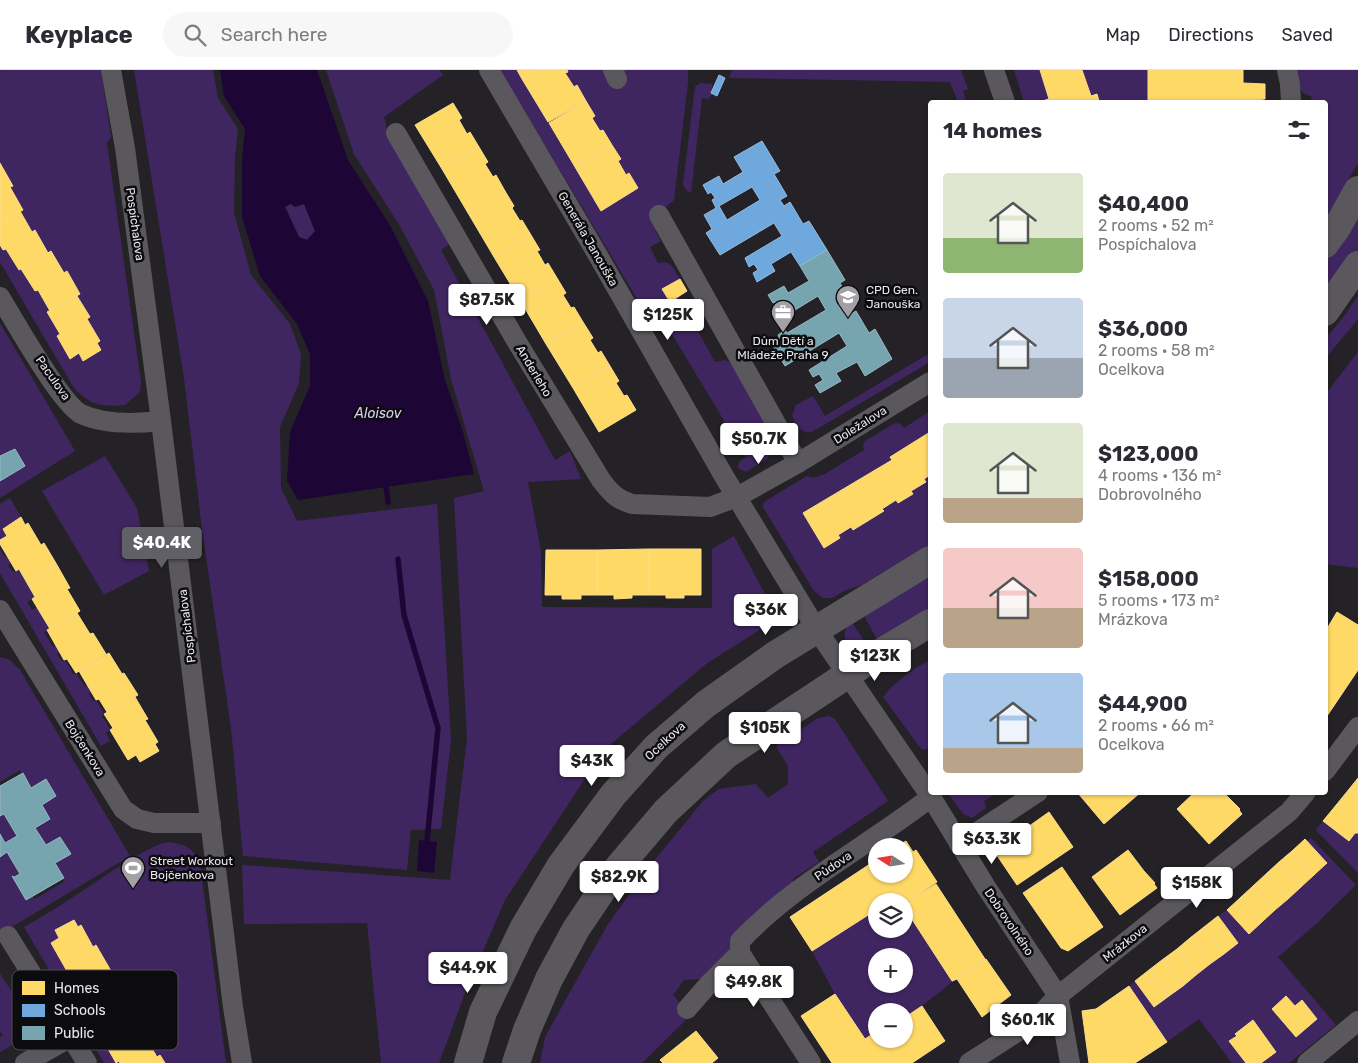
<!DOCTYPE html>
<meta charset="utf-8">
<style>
:root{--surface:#fff;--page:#f7f7f7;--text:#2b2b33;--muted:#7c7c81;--line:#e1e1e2;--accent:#616066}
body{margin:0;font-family:Rubik,sans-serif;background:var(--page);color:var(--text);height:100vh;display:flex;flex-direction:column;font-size:19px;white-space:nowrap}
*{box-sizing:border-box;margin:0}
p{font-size:16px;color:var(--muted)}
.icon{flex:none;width:28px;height:28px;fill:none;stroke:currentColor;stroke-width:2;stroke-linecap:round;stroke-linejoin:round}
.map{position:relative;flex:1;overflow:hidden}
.panel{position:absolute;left:928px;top:30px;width:400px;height:695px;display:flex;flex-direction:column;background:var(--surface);border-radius:5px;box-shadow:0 1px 4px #0004}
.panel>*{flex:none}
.needle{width:32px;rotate:282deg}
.fabs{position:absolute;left:868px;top:768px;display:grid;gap:10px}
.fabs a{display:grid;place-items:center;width:45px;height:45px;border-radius:50%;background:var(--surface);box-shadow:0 1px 4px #0004;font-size:25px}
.price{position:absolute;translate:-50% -42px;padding:0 11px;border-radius:5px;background:#fff;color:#222;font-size:16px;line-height:32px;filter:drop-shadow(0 1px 2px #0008)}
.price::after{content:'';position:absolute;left:50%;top:30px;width:15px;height:11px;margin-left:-8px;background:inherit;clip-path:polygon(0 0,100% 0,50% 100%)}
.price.current{background:var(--accent);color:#fff}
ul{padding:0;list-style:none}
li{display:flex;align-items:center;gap:15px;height:125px;padding:0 15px}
li span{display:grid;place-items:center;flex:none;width:140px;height:100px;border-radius:5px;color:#555}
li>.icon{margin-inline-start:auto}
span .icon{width:60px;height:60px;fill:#fffc;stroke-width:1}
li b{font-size:21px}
h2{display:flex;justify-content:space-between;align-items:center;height:60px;padding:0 15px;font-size:21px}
header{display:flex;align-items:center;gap:30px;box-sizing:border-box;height:70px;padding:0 25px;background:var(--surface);border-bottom:1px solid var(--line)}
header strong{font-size:24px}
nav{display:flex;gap:28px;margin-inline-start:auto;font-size:18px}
.search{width:350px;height:45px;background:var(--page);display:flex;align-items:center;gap:12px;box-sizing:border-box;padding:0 18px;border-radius:28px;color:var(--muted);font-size:19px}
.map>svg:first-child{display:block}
</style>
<header>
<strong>Keyplace</strong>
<div class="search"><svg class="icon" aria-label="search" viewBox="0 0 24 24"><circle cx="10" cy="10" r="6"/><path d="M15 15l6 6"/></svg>Search here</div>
<nav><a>Map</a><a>Directions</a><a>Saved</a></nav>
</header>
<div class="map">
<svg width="1358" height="993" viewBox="0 0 1358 993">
<rect width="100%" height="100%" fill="#242226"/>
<!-- green -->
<g fill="#402661" fill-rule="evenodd">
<path d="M2,0H101L111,67L107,73L141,312L140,322L125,335C102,337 91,336 74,318L0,192V175L3,180L6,179L18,200L21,199L34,221L38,220L50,241L47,243L60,264L57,266L70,288L79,283L83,291L101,280L97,273L100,271L87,249L90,247L77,226L80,224L67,202L64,203L51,181L48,183L36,161L32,162L20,141L23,139L10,117L13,115L0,92V1Z"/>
<path d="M134,0H213L218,28L238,59L235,86L234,143L251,205L290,254L301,284L299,313L280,357L281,418L297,451L437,434L451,670L441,759L411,760L407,800L243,786L231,658L202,459L184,308Z"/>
<path d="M326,0H440L443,5L384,47L389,69L451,173L441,180L555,390L570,381L581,409L528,412L541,481L542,537L712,538V479L734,466L778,548L706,594L604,680L505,830L465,923L439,993H381L367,853L244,854L242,795L450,810L467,668L454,428L484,421L451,309L434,220L400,156L354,84Z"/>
<path d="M500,0H517L601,141L638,118L629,103L626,105L618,91L621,89L603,60L600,61L592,48L595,46L577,15L574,17L565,3L568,2L567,0H688V13L674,130L665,138L670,151L655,160L661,171L650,177L658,193L666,192L672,196L680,209L662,219L670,232L679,227L715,292L724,290L732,293L778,371L770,374L772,383L767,389L746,402L738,398L739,392L746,387L667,256L658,260L655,259Z"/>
<path d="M732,0H961L968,19L963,21L966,31L971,30L972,32H958L950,12L730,8H729Z"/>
<path d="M1014,0H1040L1049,29L1046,30V32H1024Z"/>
<path d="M1082,0H1148V31H1249V32H1094L1099,31L1097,25L1091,26Z"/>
<path d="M1296,0H1358V93L1325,149V32H1312L1311,26C1298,24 1298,12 1296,0Z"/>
<path d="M700,13L712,14L713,23L709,29L702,28L691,123L686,120L683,114L695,17Z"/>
<path d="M1358,130V188L1325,235V181Z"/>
<path d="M291,134L295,137L304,134L315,161L307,170L299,167L285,136Z"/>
<path d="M1358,226V249L1325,289V269L1342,249Z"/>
<path d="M0,253L75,381L0,428V411L25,396L15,379L0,386Z"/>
<path d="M1358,282V498L1325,494V325Z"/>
<path d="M930,283V292L812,362C801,364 797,355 792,346L796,335L813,326L825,346Z"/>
<path d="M930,341V362L890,386L892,390L804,443L824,478L839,469L838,465L851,457L853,460L884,442L882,439L896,430L898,433L913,424L911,421L926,412L924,409L930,405V474L861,515L844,521L832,528H823L814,521L763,437L764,432L807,406L813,408L825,404L864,380L863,374L865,371L895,353L901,354L904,358Z"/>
<path d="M105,386L137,438L149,501L104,525L42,421Z"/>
<path d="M10,428L21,447L3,458L7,466L0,470V434Z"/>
<path d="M0,479L5,487L7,486L11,493L8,495L13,502L19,499L35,527L27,532L32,540L37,537L50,559L44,562L53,577L56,575L60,582L57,584L62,591L65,590L73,604L76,603L85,617L87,615L91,622L89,624L93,631L96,630L104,643L102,646L110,659L106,663L110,671L101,676L0,503Z"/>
<path d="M930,504V540L878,571L863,544Z"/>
<path d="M851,551L869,578C848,584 837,566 851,551Z"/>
<path d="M0,587L10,590L20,600L130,786L0,864V787L7,782L20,804L12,806L35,829L65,811L55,793L71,784L60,767L46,775L35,758L50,749L42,735L56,726L46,710L31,718L20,700L0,712Z"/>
<path d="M930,590V681L928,679L922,680L883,627C896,610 912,600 930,590Z"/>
<path d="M829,646L835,649L888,731L813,782L819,792L794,808L789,821L701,909L684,910L673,925L683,936L694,942L642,993H540L545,967L608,854L653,792L704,730L719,719L756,714L768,728L788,714V696L776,676L818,648Z"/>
<path d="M948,723H997L984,731L986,738L972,748L963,744Z"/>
<path d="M4,744L17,766L5,773L0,764V746Z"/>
<path d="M1323,751L1349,771L1355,763H1358V803L1316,760Z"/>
<path d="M1311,768L1356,815L1316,854L1278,887L1336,955L1289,993H1261L1276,981L1253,951L1236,963L1237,966L1229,971L1246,993H1232L1199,949L1167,972L1129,916L1135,911L1155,937L1238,873L1218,846L1227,840L1250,864L1327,794L1307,771ZM1286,927L1295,936L1302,930L1317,949L1296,967L1272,939Z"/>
<path d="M169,772C184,774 194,778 200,793L226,993H165L160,985L157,987L145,965L142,967L129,945L132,943L119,922L122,920L96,876L93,877L80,855L78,857L74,850L55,860L59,868L51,873L68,902L71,901L87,929L85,931L102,961L99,963L116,992L119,991L120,993H104L24,857C57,839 86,818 117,798C133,789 151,775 169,772Z"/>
<path d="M904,837L952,912L922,936L904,948V941H876V966L874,964L865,969L835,924L812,881L876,840V859H904ZM876,886H904V914H876Z"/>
<path d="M0,903C9,919 35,951 20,968C15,974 7,978 0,982V967L3,965L0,961Z"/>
</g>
<!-- water -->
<g fill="#1d0535" fill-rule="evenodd">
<path d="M220,0H317L348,90L391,157L428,231L445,310L463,362L474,404L298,430L287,411L290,362L310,316V284L297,254L260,206L242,147V89L245,59L224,26ZM291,134L295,137L304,134L315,161L307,170L299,167L285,137Z"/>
<path d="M419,770L437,772L434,803L417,801Z"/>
</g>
<!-- homes -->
<g fill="#ffd966" stroke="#f8dd8e">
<path d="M517,0H537L522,9Z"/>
<path d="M537,0H567L568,2L565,3L574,17L577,15L586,31L548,52L522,9Z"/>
<path d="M1040,0H1082L1091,26L1097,24L1099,31L1094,32H1046L1045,30L1049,29Z"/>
<path d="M1148,0H1243V13L1265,14V29L1255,30V31H1148Z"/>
<path d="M586,31L595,46L592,48L600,61L603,60L612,75L575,97L549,53Z"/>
<path d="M453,33L462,48L459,50L467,64L470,62L479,77L442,99L415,55Z"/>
<path d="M612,75L621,89L618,91L626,105L629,103L638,118L601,141L575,97Z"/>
<path d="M479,77L488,92L485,94L493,107L496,105L505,121L468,143L442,99Z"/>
<path d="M0,93L13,116L10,117L23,140L0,152Z"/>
<path d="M505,121L514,136L512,138L520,151L522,150L531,165L494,187L468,143Z"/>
<path d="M20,141L32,162L35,160L48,183L19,200L6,179L3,180L0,175V152Z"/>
<path d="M531,165L540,180L537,181L545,195L548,193L557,208L520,230L494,187Z"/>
<path d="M51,181L64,203L67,201L80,224L50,241L38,220L35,221L21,199Z"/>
<path d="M557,208L566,223L563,225L571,238L574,237L583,252L546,274L520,230Z"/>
<path d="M680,209L687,221L670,232L662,219Z"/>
<path d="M77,226L90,247L87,249L100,271L97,273L101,280L83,291L79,283L70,289L57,266L60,264L47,242Z"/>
<path d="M583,252L593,268L590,270L598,283L601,281L610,296L573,318L546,274Z"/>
<path d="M610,296L619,311L616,313L624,326L627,325L636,340L599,362L573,318Z"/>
<path d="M930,362V405L924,409L926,412L911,421L913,424L898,433L896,430L882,439L884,441L853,460L851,457L838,465L840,468L824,478L803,443L892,390L890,387Z"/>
<path d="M21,447L25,455L28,453L41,475L44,473L57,495L27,513L19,499L16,501L0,474V470L7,466L3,459Z"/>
<path d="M649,479H701V525H684V528H666V525H649Z"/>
<path d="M649,479V525H632V528L614,529V525H597V480Z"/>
<path d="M546,480H597V525H581V529H562V525H545Z"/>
<path d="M57,495L70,518L67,519L80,541L50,559L32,529L35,527L27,513Z"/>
<path d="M1337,542L1358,555V600L1325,649V562Z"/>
<path d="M77,543L90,564L93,563L106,584L76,603L67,589L64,590L47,560Z"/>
<path d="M109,583L122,604L124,603L138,625L107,642L99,629L96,630L79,601Z"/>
<path d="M135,627L148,649L145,650L158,672L155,674L159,681L140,692L136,685L128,690L110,660L113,658L104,644Z"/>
<path d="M1358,708V724L1350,718Z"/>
<path d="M1350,718L1358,724V751L1337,734Z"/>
<path d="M1077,722H1141L1104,754Z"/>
<path d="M1195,722H1223L1240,739L1239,740L1242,744L1209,774L1177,739Z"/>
<path d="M1337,734L1358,751V763H1355L1349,771L1323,751Z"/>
<path d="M1049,742L1073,777L1017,815L994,781Z"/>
<path d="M1305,769L1327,793L1314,805L1292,781Z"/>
<path d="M906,771L913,782L916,780L937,812L904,834V831H900L896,826L888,831H876V840L812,881L790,847L876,790V804H904V776H898Z"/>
<path d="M1128,780L1144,801L1155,813L1154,814L1157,818L1120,845L1092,807Z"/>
<path d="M1292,781L1314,805L1301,817L1279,792Z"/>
<path d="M1279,792L1301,817L1288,829L1266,804Z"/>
<path d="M1062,797L1103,857L1068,881L1061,878L1023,823Z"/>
<path d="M1266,804L1288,829L1275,840L1253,816Z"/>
<path d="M936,814L985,889L952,911L904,837V834Z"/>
<path d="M1253,816L1275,840L1262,852L1240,828Z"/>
<path d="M1240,828L1262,852L1249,864L1227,840Z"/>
<path d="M1218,846L1238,873L1224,884L1204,857Z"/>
<path d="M74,850L78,857L81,855L93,877L96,875L122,920L119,922L132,944L129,945L142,967L144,965L157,987L160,985L165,993H120L119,991L116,993L99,963L102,961L85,931L87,929L71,901L68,903L51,873L59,868L55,860Z"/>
<path d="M1204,857L1224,884L1210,894L1190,868Z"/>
<path d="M1190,868L1210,894L1196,905L1177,879Z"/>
<path d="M1177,879L1196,905L1183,916L1162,890Z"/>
<path d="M986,889L1011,925L982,947L957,909L952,911Z"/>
<path d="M1162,890L1183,916L1169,926L1149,900Z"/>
<path d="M1149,900L1169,926L1154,937L1135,911Z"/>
<path d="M1129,916L1167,972L1135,993H1089L1082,941L1096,939Z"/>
<path d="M835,924L865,969L874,963L893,993H832L801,946Z"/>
<path d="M1286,926L1295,936L1302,930L1317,949L1296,967L1272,939Z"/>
<path d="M922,936L945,971L912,993H893L878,969H904V948Z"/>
<path d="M1253,950L1276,982L1261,993H1246L1229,971L1237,966L1235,964Z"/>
<path d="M696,961L718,988L712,993H663L660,990Z"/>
</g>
<!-- schools -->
<g fill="#6fa8dc" stroke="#93bbe0" fill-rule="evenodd">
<path d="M719,5L725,8L717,26L711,23Z"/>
<path d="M762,71L780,101L774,104L787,126L780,130L784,136L790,132L803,154L809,151L827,180L800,196L791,182L771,194L775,201L757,212L753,203L758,200L754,194L749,197L745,188L782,166L774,153L720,185L706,163L712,159L704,145L716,138L712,130L715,128L711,122L708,124L703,115L719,106L723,114L743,102L734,87ZM752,117L760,130L727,150L719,136Z"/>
</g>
<!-- public -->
<g fill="#76a5af" stroke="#98b8c1">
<path d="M827,180L845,210L840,213L852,235L846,239L849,245L856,241L869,263L875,259L892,289L865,306L857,292L836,303L841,311L820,323L815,315L823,310L819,304L813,307L809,300L847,276L839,263L785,296L771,273L779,267L778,265L785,260L787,263L826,240L818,226L782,248L777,239L780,238L776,232L773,233L768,225L784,216L788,223L809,211L800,196Z"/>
<path d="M15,379L25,396L0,411V386Z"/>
<path d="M23,703L31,718L46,709L56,726L42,735L50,749L35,758L46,775L60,767L71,784L55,793L64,808L26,830L12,806L14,807L20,804L7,782L0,787V764L5,773L17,766L4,744L0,746V716Z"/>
</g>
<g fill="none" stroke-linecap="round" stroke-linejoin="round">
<!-- stream -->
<g stroke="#1d0535" stroke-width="5.5">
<path d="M386,416L388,432"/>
<path d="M398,489L404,545L438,658L427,771"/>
</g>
<!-- street -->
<g stroke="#5a585c" stroke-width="20">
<path d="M111,0L125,78L161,351L233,937L242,993"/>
<path d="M489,0L596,182L725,408L817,560L931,727L986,817L1058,926L1070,993"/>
<path d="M613,0L617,9"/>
<path d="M994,0L1005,32"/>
<path d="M1287,0L1290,14L1291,32"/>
<path d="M396,63L517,272L601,410C611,423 616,429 632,434L710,437L737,427L798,393L930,312"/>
<path d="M659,145L798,393"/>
<path d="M0,227C14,250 61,334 81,344C105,355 135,354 161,351"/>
<path d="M0,540L123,739L137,749L154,753H211"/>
<path d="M1325,701L1358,657"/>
<path d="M959,774L1038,722"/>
<path d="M8,866L87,993"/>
<path d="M687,939L708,915L740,883"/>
<path d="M25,993L71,967"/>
<path d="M811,993L740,883V871C795,813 868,776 931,727"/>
<path d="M969,993L1034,951L1058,926L1289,742L1306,722"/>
<path d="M1307,993L1358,951"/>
</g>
<!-- secondary -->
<g stroke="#5a585c" stroke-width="28">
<path d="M1325,174L1336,159L1358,120"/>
<path d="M1325,242L1358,195"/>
<path d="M468,993L483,942L523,859L561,795L613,725L656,677L706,634L775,585L930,490"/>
<path d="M516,993L527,960L549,909L576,859L615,801L666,741L726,685L880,583L930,553"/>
</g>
</g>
<!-- icons -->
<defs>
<g id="school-pin" transform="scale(1.25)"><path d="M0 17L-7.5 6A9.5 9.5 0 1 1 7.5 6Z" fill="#a3a1a5" stroke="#0c0b0e"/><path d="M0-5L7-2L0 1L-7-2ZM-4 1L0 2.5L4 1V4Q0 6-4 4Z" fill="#fff"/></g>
<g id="office-pin" transform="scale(1.25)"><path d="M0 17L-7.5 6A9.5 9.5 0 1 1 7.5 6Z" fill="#a3a1a5" stroke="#0c0b0e"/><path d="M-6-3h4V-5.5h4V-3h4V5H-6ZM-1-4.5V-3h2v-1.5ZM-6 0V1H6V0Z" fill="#fff"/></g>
<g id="stadium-pin" transform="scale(1.25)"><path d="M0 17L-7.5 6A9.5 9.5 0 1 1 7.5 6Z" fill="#a3a1a5" stroke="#0c0b0e"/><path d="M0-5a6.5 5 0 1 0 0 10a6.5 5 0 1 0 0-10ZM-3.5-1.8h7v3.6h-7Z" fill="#fff"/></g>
</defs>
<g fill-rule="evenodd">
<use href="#school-pin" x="848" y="227"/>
<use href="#office-pin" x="783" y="242"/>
<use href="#stadium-pin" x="133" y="798"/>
</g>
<g text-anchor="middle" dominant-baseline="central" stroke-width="5" stroke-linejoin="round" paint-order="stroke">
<!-- street labels -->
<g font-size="12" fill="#e7e6ea" stroke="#0c0b0e">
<text transform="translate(135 154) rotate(82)">Pospíchalova</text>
<text transform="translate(588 169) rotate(60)">Generála Janouška</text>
<text transform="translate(534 301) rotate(59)">Anderleho</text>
<text transform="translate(53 308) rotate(55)">Paculova</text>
<text transform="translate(860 355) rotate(-32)">Doležalova</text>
<text transform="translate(187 556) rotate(-97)">Pospíchalova</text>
<text transform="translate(665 671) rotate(-43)">Ocelkova</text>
<text transform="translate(85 678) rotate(58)">Bojčenkova</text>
<text transform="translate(833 796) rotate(-34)">Půdova</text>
<text transform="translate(1009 852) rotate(56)">Dobrovolného</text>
<text transform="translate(1125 873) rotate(-38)">Mrázkova</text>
</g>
<!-- poi labels -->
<g font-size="12" fill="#e7e6ea" stroke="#0c0b0e" text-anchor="start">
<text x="866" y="220">CPD Gen.<tspan x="866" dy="14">Janouška</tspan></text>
<text x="783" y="271" text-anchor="middle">Dům Dětí a<tspan x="783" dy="14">Mládeže Praha 9</tspan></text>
<text x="150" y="791">Street Workout<tspan x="150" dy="14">Bojčenkova</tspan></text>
</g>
<!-- water labels -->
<g font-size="14" font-style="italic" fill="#dbcdf6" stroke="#0c0b0e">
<text x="378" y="343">Aloisov</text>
</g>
</g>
<!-- legend -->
<rect x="12" y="900" width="166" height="80" rx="8" fill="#0c0b0e" stroke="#4e4d50" stroke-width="1"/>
<rect x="22" y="911" width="23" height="14" fill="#ffd966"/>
<rect x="22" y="934" width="23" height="13" fill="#6fa8dc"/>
<rect x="22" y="956" width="23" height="14" fill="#76a5af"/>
<g font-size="14" fill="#e7e6ea">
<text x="54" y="923">Homes</text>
<text x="54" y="945">Schools</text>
<text x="54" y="968">Public</text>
</g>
</svg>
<div class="fabs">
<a><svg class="needle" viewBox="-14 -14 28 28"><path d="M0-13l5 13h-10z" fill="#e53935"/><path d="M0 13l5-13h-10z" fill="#7c7c81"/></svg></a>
<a><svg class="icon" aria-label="layers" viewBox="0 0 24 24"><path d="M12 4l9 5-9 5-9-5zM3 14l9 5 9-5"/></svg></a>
<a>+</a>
<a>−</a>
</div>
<b class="price" style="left:487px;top:256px">$87.5K</b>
<b class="price" style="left:668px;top:271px">$125K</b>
<b class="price" style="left:759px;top:395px">$50.7K</b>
<b class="price current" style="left:162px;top:499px">$40.4K</b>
<b class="price" style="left:766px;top:566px">$36K</b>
<b class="price" style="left:875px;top:612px">$123K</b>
<b class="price" style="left:765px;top:684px">$105K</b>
<b class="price" style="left:592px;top:717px">$43K</b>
<b class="price" style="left:992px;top:795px">$63.3K</b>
<b class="price" style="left:619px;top:833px">$82.9K</b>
<b class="price" style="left:1197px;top:839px">$158K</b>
<b class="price" style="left:468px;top:924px">$44.9K</b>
<b class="price" style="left:754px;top:938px">$49.8K</b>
<b class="price" style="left:1028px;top:976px">$60.1K</b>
<section class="panel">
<h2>14 homes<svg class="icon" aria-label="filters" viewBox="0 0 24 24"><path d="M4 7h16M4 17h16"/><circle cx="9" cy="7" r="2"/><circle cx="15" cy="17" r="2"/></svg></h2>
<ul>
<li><span style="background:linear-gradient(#dfe7d0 65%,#8fb573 0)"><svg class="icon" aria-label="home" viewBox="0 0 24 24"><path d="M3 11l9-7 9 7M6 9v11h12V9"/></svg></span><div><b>$40,400</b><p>2 rooms · 52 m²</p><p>Pospíchalova</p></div></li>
<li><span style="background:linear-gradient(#c9d6e8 60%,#9aa5b1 0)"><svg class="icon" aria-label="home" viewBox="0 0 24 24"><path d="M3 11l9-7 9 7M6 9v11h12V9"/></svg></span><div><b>$36,000</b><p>2 rooms · 58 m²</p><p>Ocelkova</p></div></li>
<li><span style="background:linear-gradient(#dfe7d0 75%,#b9a48a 0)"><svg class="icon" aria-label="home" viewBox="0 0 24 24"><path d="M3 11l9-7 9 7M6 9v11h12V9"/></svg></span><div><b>$123,000</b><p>4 rooms · 136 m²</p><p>Dobrovolného</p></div></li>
<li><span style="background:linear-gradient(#f6c9c9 60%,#b9a48a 0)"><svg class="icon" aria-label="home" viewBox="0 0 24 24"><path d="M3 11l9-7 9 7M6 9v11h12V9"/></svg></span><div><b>$158,000</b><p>5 rooms · 173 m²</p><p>Mrázkova</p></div></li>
<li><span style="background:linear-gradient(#a9c7e8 75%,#b9a48a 0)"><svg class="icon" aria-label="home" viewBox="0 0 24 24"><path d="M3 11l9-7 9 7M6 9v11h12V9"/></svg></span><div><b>$44,900</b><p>2 rooms · 66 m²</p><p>Ocelkova</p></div></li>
</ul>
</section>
</div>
